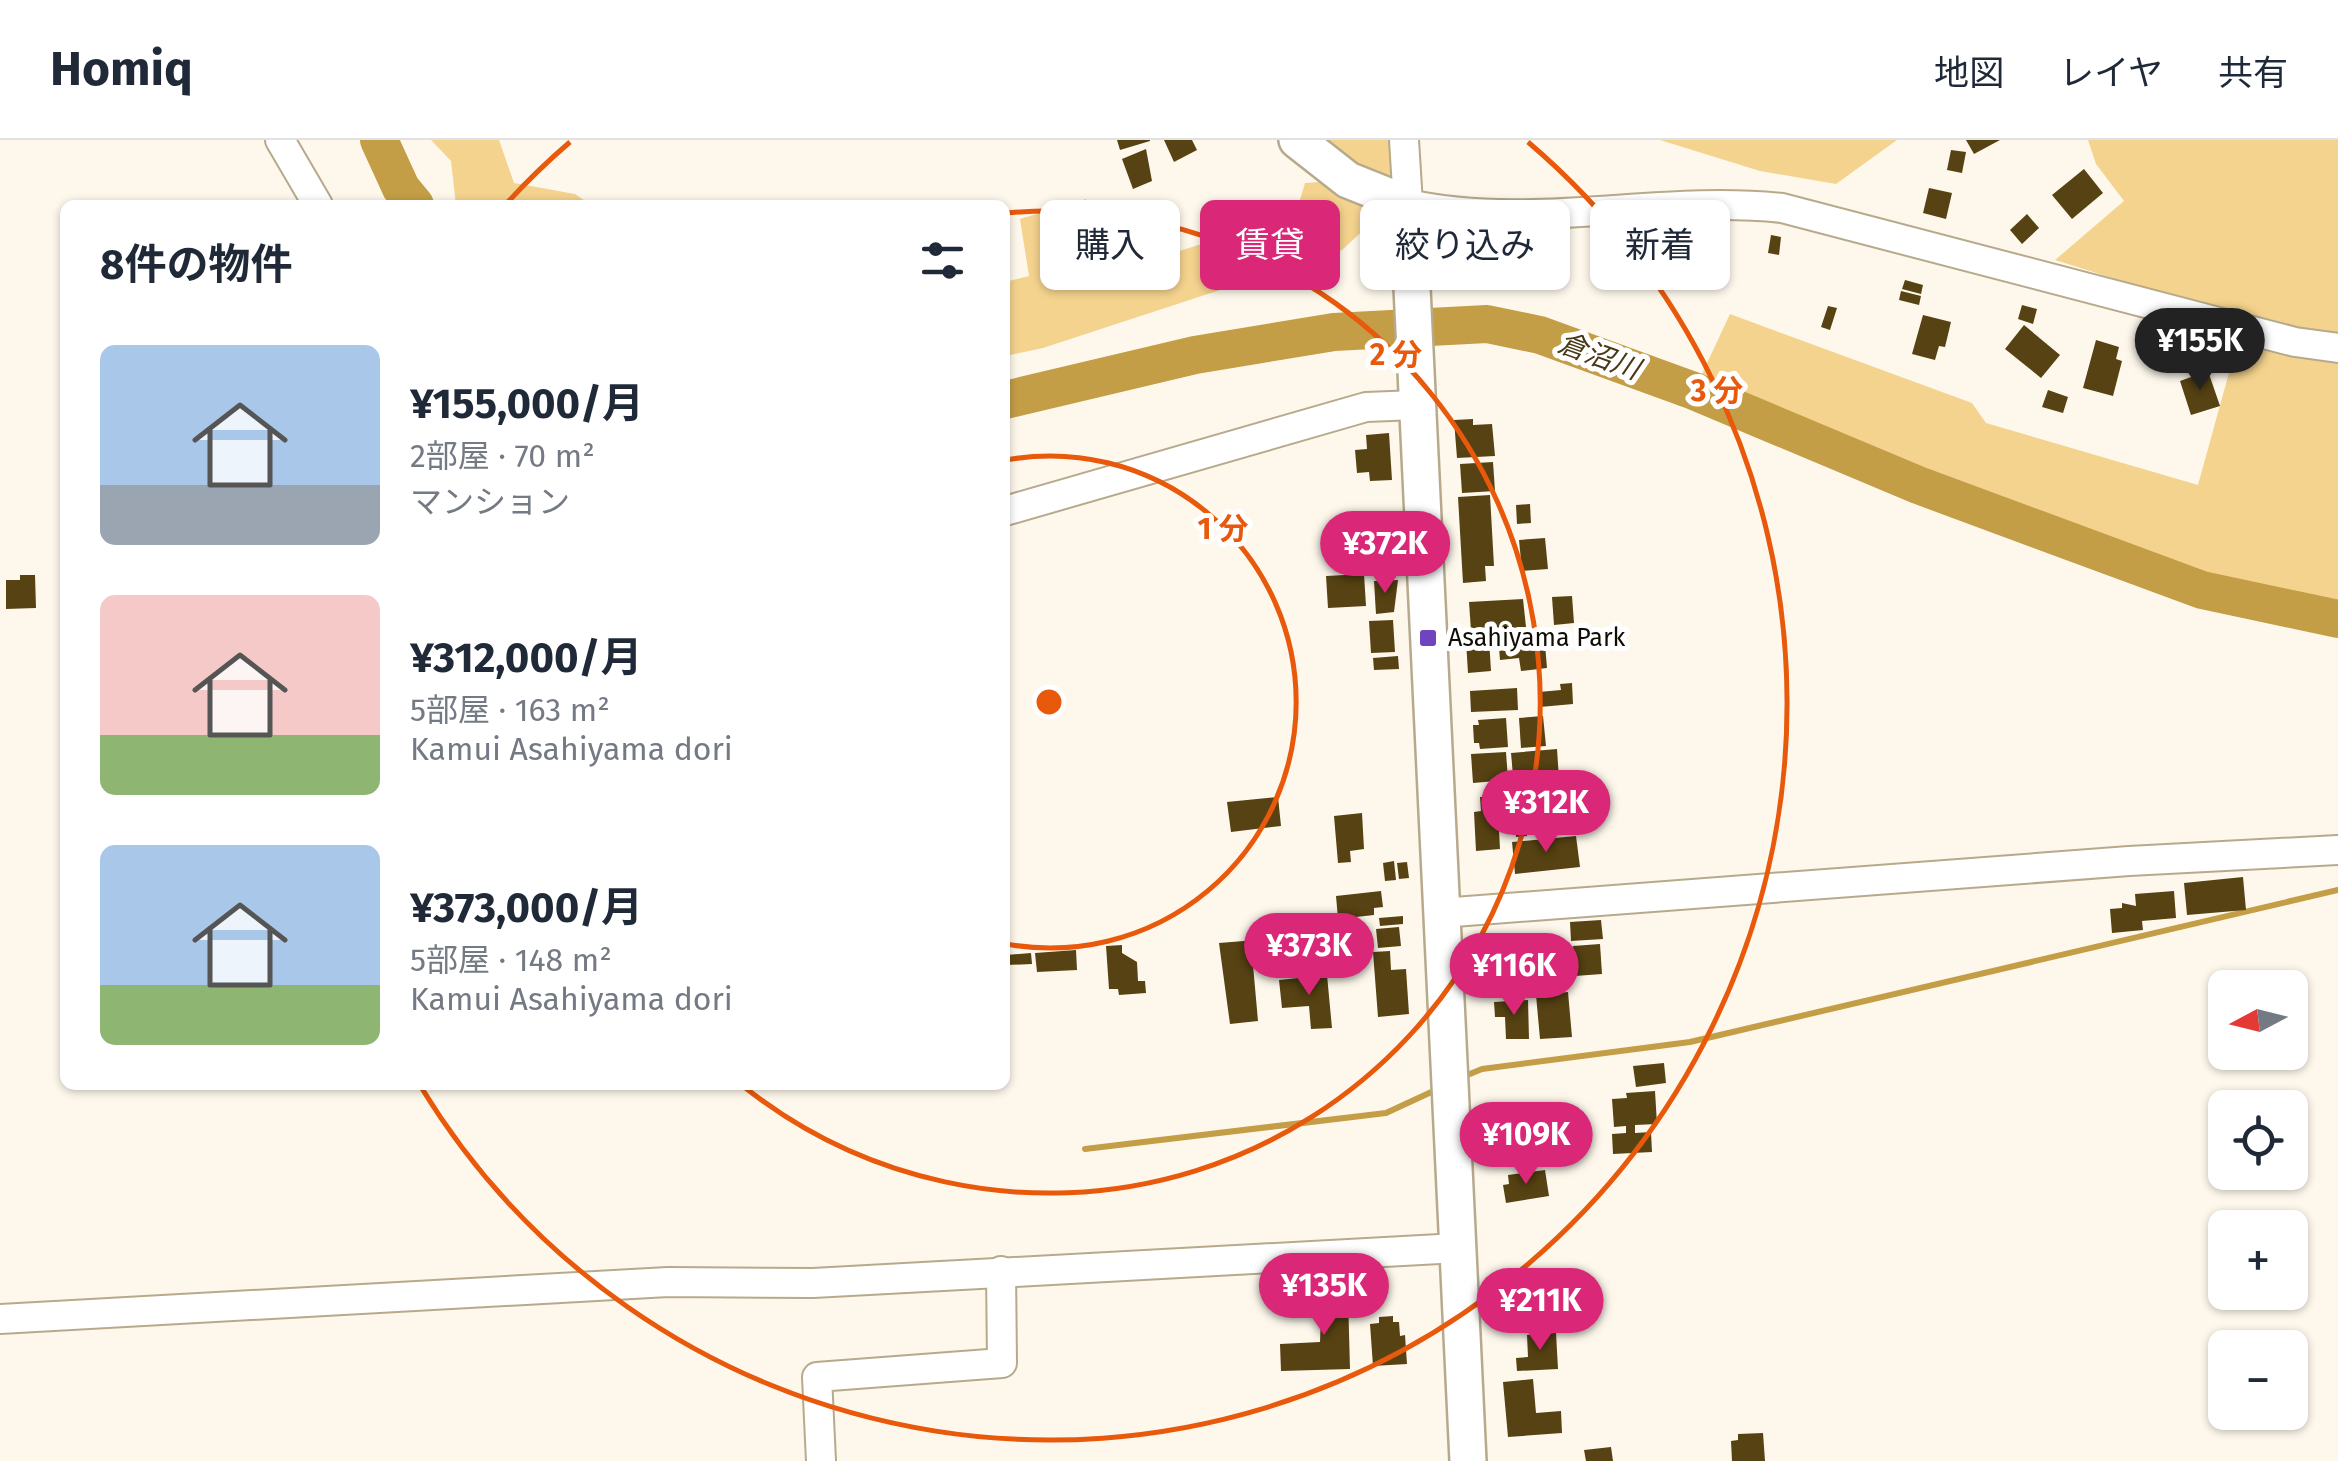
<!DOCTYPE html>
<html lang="ja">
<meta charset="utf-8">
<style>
:root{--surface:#fff;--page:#f2f2f3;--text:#1f2937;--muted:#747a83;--line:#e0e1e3;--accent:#db2777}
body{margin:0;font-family:"Fira Sans","Noto Sans JP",sans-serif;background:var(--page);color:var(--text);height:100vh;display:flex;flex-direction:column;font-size:38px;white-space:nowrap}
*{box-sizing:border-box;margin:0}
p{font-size:32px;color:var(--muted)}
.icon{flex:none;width:55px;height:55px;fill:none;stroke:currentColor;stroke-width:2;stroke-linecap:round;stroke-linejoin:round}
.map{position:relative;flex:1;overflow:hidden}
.side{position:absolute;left:60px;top:60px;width:950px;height:890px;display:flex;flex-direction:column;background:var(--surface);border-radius:15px;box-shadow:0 2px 8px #0004}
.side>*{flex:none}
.top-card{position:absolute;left:1040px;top:60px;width:950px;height:90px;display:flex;gap:20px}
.needle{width:65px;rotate:263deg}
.tools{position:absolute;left:2208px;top:830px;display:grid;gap:20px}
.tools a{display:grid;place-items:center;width:100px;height:100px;border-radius:15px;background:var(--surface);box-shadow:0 2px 8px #0004;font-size:50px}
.price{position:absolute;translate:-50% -85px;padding:0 22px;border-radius:35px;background:var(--accent);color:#fff;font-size:32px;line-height:65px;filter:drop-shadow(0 2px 5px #0008)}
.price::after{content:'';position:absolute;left:50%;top:60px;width:30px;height:22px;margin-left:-15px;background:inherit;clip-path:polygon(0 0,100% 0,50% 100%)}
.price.current{background:#222;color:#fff}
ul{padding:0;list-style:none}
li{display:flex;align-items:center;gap:30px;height:250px;padding:0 40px}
li span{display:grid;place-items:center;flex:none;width:280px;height:200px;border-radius:15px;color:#555}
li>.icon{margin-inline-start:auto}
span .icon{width:120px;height:120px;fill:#fffc;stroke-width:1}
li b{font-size:42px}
h2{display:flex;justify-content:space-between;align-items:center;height:120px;padding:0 40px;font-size:42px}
.tag{padding:0 35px;border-radius:15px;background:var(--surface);box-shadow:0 2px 8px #0004;font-size:35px;line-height:90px}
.tag.current{background:var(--accent);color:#fff}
header{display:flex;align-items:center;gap:60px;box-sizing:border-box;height:140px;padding:0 50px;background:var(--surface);border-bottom:2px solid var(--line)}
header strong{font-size:48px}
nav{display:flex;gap:55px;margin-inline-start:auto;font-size:35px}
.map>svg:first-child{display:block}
</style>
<header>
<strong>Homiq</strong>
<nav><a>地図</a><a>レイヤ</a><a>共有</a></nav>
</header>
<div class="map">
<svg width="2338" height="1321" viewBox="0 0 2338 1321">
<rect width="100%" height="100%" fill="#fef8ec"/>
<!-- green -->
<g fill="#f4d38e">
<path d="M431,0H499L514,43L575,54L591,65H456L451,21Z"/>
<path d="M1305,0H1404L1396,60L1342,110L1043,208L1005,216V142L1029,136L1020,79L1086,59L1134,126L1296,73L1305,43L1347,40Z"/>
<path d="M1660,0H1897L1836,44L1760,31Z"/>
<path d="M2088,0H2338V479L2202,450L1918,345L1694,251L1730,174L1972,263L1986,283L2198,345L2235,211L2227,174L2055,120L2124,61L2096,24Z"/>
</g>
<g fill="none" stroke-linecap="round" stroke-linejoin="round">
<!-- stream -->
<g stroke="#c49e46" stroke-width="6">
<path d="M1460,938L1482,929L1690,902L2338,750"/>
<path d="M1085,1009L1386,973L1440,948"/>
</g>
<!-- river -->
<g stroke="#c49e46" stroke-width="38">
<path d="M379,0L401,48L415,65"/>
<path d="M1005,260L1195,215L1334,192L1487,184L1540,195L1694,251L1918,345L2202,450L2338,479"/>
</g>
</g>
<!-- building -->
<g fill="#564212">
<path d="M1117,0H1150V1L1120,10Z"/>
<path d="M1164,0H1192L1197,10L1174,22Z"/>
<path d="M1966,0H2000L1974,14Z"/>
<path d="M1146,9L1152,41L1133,49L1122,19Z"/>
<path d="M1951,10L1966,12L1962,33L1947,30Z"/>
<path d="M2084,29L2103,53L2072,79L2052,55Z"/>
<path d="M1929,48L1952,53L1946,79L1923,73Z"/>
<path d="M2027,74L2039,88L2022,104L2010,90Z"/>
<path d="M1771,95L1781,97L1779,115L1768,113Z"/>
<path d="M1905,140L1923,145L1921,154L1902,149Z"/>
<path d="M1901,151L1921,156L1919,165L1899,160Z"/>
<path d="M2022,165L2037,169L2033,184L2018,179Z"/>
<path d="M1828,166L1837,168L1830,190L1821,187Z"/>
<path d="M1923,175L1951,182L1945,207L1939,206L1935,220L1912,214Z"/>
<path d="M2024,185L2060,215L2041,238L2005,209Z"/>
<path d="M2155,196L2173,202L2164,230L2146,225Z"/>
<path d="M2096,200L2119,207L2116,219L2122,221L2113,256L2083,248Z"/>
<path d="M2208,231L2220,266L2191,275L2180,241Z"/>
<path d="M2048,250L2068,257L2063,273L2042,267Z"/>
<path d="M1473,279V285L1492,284L1495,316L1457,318L1454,280Z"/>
<path d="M1389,293L1392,340L1370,341L1369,332L1357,333L1355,310L1367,309L1366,295Z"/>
<path d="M1493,322L1495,351L1462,353L1460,324Z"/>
<path d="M1490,355L1494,426H1485L1486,441L1463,443L1458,357Z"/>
<path d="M1530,364L1531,383L1517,384L1516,365Z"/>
<path d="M1545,398L1548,429L1522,431L1519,400Z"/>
<path d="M1364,434L1366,466L1328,468L1326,436Z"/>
<path d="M20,435H35L36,468L6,469V440H20Z"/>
<path d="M1398,440L1394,472L1376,474L1374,441Z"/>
<path d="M1572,456L1574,483L1554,485L1552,457Z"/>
<path d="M1523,459L1526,487L1471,491L1469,462Z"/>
<path d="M1393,480L1395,512L1371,513L1369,481Z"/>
<path d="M1544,492L1547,528L1521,531L1519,518L1500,520L1498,496Z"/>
<path d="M1489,499L1491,531L1468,533L1466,501Z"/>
<path d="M1398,516L1399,529L1374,530L1373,518Z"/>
<path d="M1572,543L1573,564L1540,567L1539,552L1561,550L1560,544Z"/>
<path d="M1517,548L1518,570L1471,572L1470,551Z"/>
<path d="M1543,576L1546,606L1521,608L1519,578Z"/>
<path d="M1506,578L1508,607L1480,609L1479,603H1474L1473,585H1479L1478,580Z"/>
<path d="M1557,609L1559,639L1594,636L1601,666L1559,669L1558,655L1547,656L1546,644L1514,647L1511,613Z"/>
<path d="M1506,612L1508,640L1473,643L1471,614Z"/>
<path d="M1510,655L1511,670L1498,671L1500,709L1476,711L1474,672L1481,671L1480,657Z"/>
<path d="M1278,657L1281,686L1231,692L1227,662Z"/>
<path d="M1362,673L1364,709L1350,711L1351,722L1338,723L1334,676Z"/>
<path d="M1525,679L1527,696L1516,697L1515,680Z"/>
<path d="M1576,696L1580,727L1515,734L1512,702Z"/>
<path d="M1394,721L1396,740L1385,741L1383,723Z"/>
<path d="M1407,722L1409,738L1399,739L1397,723Z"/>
<path d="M2243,737L2246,770L2187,775L2184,743Z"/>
<path d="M1381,751L1383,767L1374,768V775L1338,779L1336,756Z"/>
<path d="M2174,751L2176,778L2142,781L2143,790L2112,793L2110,769L2122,768V763L2136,766L2135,754Z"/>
<path d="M1403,776V784L1380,786L1379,778Z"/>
<path d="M1601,780L1603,799L1571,801L1570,782Z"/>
<path d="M1399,787L1401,806L1378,808L1376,789Z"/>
<path d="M1348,789L1350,827L1334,828L1331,790Z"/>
<path d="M1256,800L1258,824L1253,825L1258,881L1230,884L1219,803Z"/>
<path d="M1600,804L1602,834L1575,836L1573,806Z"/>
<path d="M1122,805V813L1137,822L1138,841H1145L1146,853L1119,855L1118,849H1109L1106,806Z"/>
<path d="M1076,810L1077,830L1037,832L1035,813Z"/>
<path d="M1390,811L1391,830L1406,829L1409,874L1378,877L1373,812Z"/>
<path d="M1031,813L1032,824L1007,825L1006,815Z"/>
<path d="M1525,822L1527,855L1489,857L1488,824Z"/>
<path d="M1327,835L1332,888L1311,889L1309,866L1282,868L1279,840Z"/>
<path d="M1568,852L1572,897L1540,899L1536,855Z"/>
<path d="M1528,860L1529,899H1506L1505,877H1495L1494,862Z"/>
<path d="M1664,923L1666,943L1636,947L1633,926Z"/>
<path d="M1655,951L1657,984L1635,985V993L1651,992L1652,1012L1613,1014L1612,994L1626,993V986L1614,987L1612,959L1627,958L1626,953Z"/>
<path d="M1578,967V1005L1561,1007L1560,997L1552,999L1548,971Z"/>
<path d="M1525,979L1526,995L1493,998L1492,982Z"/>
<path d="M1545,1030L1549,1056L1506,1063L1503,1045L1509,1044L1508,1035Z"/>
<path d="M1527,1129L1529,1149L1498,1152L1496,1132Z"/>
<path d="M1343,1144L1344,1156H1348L1350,1229L1281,1231L1280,1204L1320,1202L1322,1145Z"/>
<path d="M1524,1156L1526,1188L1502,1190L1499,1158Z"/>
<path d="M1393,1176V1182H1399L1400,1196L1405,1195L1407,1224L1373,1226L1370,1184L1379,1183V1177Z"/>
<path d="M1556,1193L1558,1229L1517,1231L1516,1218L1528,1217L1527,1195Z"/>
<path d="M1533,1239L1536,1273L1561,1271L1562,1293L1508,1297L1503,1242Z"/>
<path d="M1763,1293L1765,1321H1732L1731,1301L1738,1300V1294Z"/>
<path d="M1611,1307L1613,1321H1586L1584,1310Z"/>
</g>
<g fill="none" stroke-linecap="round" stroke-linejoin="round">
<!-- minor casing -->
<g stroke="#b7aa8c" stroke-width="32">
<g id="minor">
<path d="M280,0L318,65"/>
<path d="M1404,0L1408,64C1531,91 1658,55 1782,68L2295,202L2338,208"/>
<path d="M1005,371L1366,267L1416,265"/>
<path d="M1441,773L2129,721L2338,710"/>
<path d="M0,1179L668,1142L813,1143L1458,1108"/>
<path d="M821,1321L817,1237L1002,1223L1001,1131"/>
</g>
</g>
<!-- major casing -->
<g stroke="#b7aa8c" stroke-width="40">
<path id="major" d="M1297,0L1348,40L1408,64L1468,1321"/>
</g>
<!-- minor -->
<use href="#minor" stroke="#fff" stroke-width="28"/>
<!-- major -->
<use href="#major" stroke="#fff" stroke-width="35"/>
</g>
<!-- distance rings -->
<g fill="none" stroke="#e8590c" stroke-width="5">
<path d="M1006 320A246 246 0 1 1 1006 804"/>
<path d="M1006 73A491 491 0 1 1 743 946"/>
<path d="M506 64A737 737 0 0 1 570 2M1528 2A737 737 0 1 1 421 947"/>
</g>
<!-- markers -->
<rect fill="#6f44bc" stroke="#fff" stroke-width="4" x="1418" y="488" width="20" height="20" rx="5"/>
<g text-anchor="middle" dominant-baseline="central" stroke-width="10" stroke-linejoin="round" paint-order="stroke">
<!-- poi labels -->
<g font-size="25" fill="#120d04" stroke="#fff" text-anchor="start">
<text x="1448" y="498">Asahiyama Park</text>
</g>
<!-- water labels -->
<g font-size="28" font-style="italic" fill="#483813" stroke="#fff">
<text transform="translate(1599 216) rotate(20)">倉沼川</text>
</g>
</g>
<circle cx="1049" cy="562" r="15" fill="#e8590c" stroke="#fff" stroke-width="5"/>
<g font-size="30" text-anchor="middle" font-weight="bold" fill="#e8590c" stroke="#fff" stroke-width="10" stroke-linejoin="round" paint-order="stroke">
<text x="1396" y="225">2 分</text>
<text x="1717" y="261">3 分</text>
<text x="1223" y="399">1 分</text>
</g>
</svg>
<div class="tools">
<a><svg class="needle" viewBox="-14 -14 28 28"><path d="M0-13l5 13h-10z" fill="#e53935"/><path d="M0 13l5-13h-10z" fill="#747a83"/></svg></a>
<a><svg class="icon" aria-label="locate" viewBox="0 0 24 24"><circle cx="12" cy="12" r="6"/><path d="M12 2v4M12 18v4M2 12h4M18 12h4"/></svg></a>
<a>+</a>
<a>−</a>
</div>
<b class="price current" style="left:2200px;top:253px">¥155K</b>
<b class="price" style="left:1385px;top:456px">¥372K</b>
<b class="price" style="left:1546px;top:715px">¥312K</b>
<b class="price" style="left:1309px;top:858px">¥373K</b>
<b class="price" style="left:1514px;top:878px">¥116K</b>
<b class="price" style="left:1526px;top:1047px">¥109K</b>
<b class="price" style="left:1324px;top:1198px">¥135K</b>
<b class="price" style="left:1540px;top:1213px">¥211K</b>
<div class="top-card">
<a class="tag">購入</a>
<a class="tag current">賃貸</a>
<a class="tag">絞り込み</a>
<a class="tag">新着</a>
</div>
<section class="side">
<h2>8件の物件<svg class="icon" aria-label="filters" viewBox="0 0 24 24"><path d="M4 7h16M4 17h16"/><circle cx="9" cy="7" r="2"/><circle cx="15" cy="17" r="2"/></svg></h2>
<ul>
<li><span style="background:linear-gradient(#a9c7e8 70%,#9aa5b1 0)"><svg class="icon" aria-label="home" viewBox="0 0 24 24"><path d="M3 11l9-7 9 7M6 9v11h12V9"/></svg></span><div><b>¥155,000/月</b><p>2部屋 · 70 m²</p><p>マンション</p></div></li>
<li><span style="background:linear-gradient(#f6c9c9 70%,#8fb573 0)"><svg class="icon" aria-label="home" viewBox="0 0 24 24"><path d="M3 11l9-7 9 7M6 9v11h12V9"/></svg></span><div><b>¥312,000/月</b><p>5部屋 · 163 m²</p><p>Kamui Asahiyama dori</p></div></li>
<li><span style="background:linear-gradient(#a9c7e8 70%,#8fb573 0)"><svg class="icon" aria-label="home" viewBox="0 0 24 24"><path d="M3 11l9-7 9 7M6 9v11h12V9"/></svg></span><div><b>¥373,000/月</b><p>5部屋 · 148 m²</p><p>Kamui Asahiyama dori</p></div></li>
</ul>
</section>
</div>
